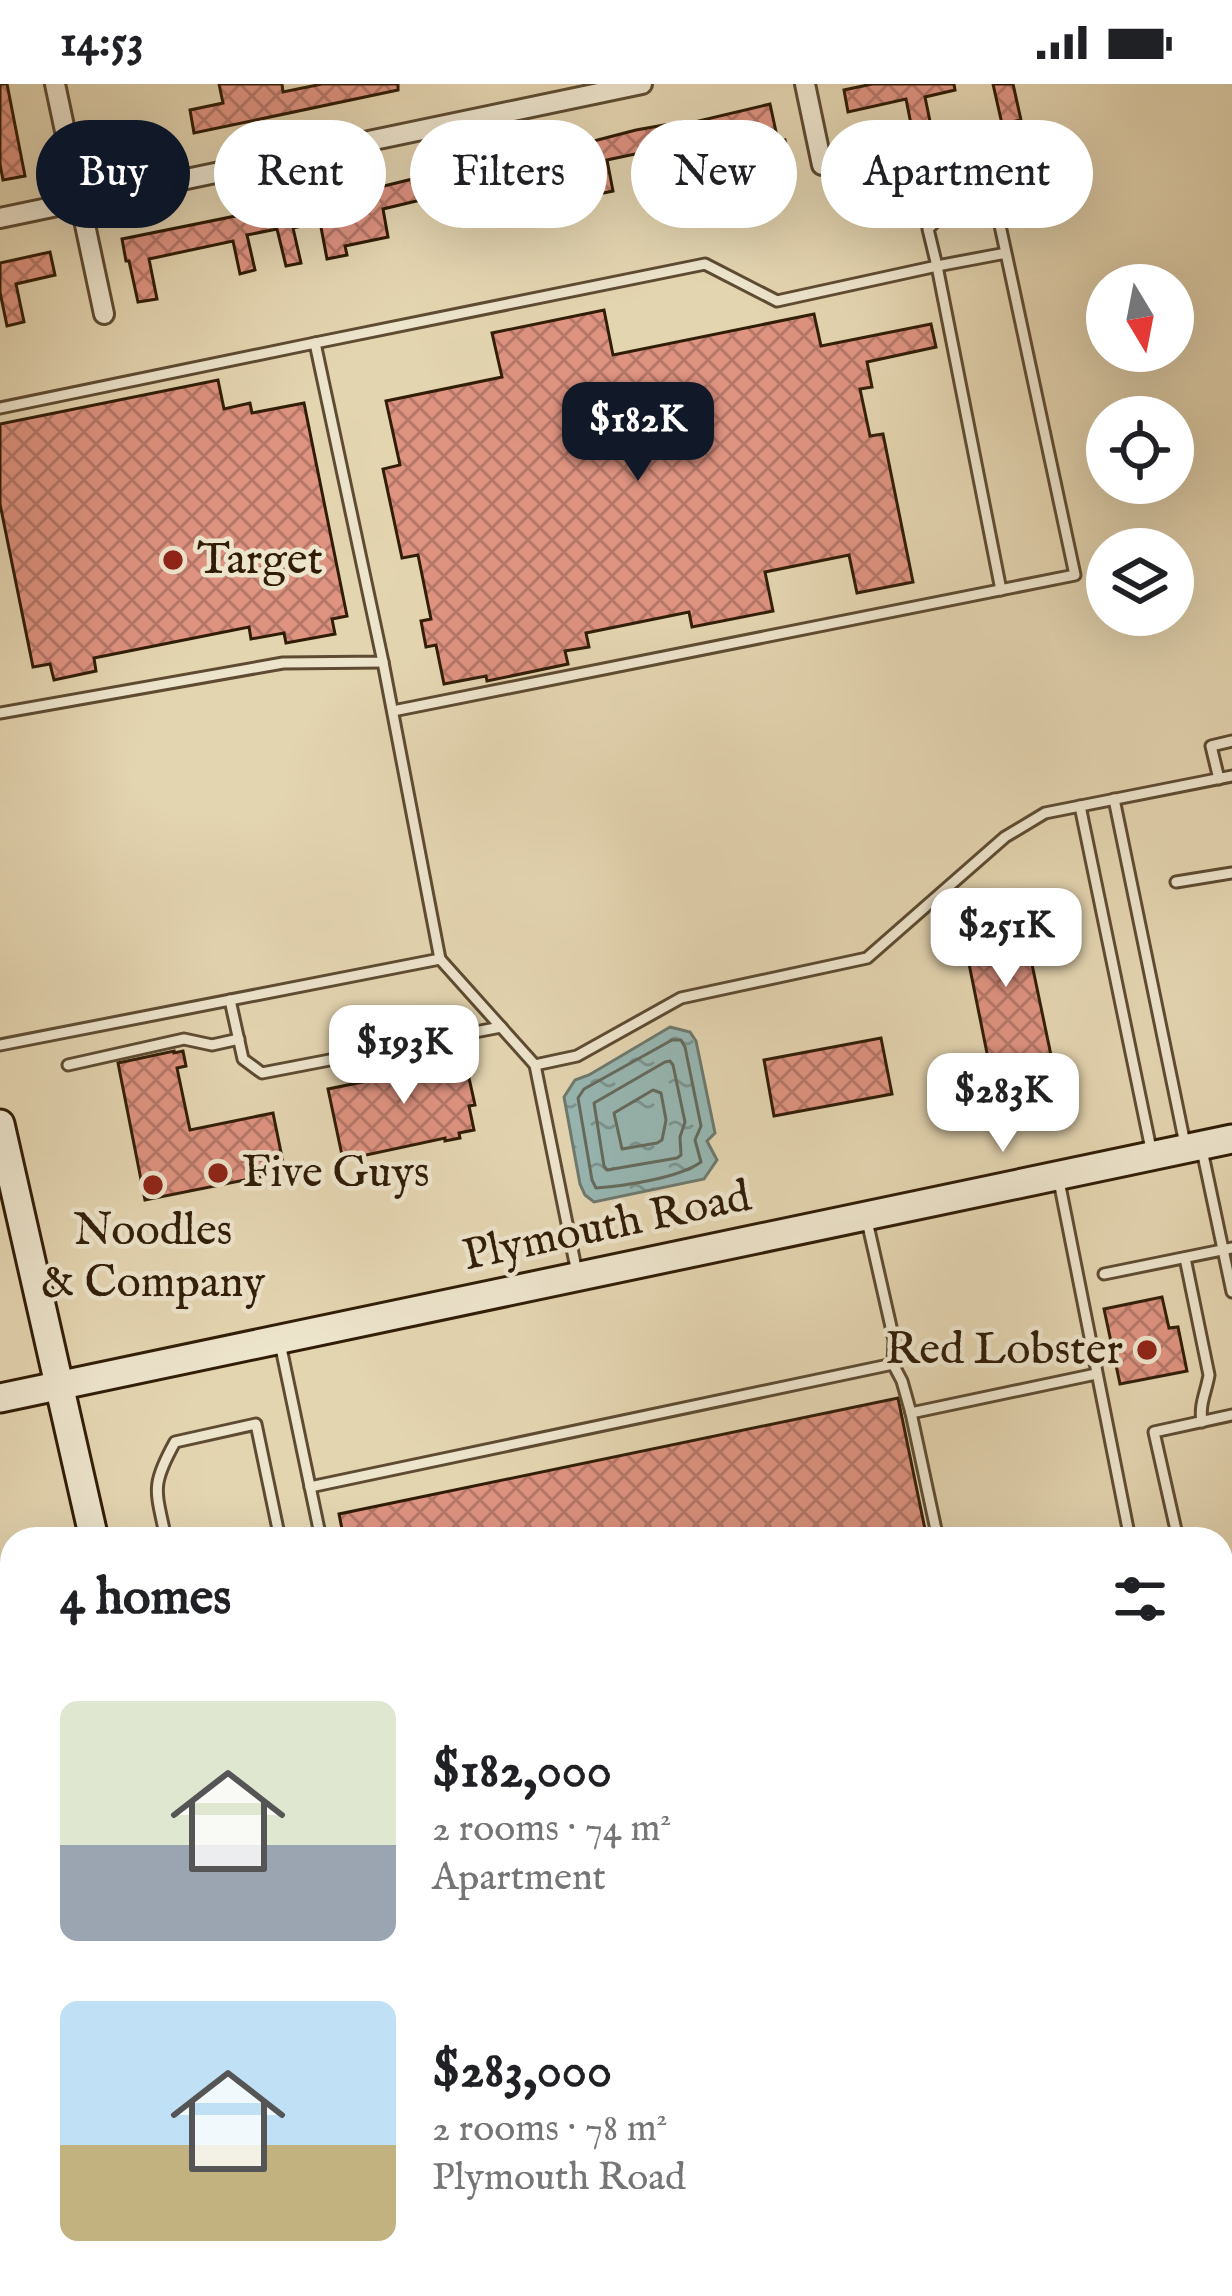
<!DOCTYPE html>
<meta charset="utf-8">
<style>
:root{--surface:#fff;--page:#f2f2f2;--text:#202124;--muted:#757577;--accent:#111827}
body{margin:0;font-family:"IM FELL English",serif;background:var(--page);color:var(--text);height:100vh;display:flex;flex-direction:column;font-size:45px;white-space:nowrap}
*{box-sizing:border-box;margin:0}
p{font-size:39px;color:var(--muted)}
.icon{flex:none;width:66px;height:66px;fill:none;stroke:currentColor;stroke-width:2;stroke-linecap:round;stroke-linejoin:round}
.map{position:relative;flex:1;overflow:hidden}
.sheet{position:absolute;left:0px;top:1443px;width:1233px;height:771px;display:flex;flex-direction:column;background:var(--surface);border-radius:36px 36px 0 0;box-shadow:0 12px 48px #0002}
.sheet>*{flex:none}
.top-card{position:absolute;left:36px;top:36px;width:1161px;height:108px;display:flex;gap:24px}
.needle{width:78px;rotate:170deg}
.controls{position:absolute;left:1086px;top:180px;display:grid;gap:24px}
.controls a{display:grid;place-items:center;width:108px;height:108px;border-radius:50%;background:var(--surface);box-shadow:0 12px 48px #0002;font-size:60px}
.price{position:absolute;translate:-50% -102px;padding:0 27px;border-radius:24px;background:#fff;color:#222;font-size:39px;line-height:78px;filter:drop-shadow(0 3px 6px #0008)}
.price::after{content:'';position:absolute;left:50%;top:72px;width:36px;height:27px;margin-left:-18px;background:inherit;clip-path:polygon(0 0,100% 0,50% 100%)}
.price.selected{background:var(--accent);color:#fff}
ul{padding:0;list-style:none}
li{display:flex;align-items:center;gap:36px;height:300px;padding:0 60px}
li span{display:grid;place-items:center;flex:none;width:336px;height:240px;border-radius:18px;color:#555}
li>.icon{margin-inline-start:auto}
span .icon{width:144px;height:144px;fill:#fffc;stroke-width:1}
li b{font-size:51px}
h2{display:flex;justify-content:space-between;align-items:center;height:144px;padding:0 60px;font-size:51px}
.tag{padding:0 42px;border-radius:54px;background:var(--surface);box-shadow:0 12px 48px #0002;font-size:42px;line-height:108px}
.tag.selected{background:var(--accent);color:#fff}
.status{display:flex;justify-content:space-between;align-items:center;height:84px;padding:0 60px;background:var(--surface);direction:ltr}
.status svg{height:33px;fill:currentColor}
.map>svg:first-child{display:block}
</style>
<div class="status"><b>14:53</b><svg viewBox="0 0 49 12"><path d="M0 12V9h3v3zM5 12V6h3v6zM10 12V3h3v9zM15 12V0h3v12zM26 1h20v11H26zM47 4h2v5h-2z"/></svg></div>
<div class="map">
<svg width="1232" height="2212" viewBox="0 0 1232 2212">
<defs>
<pattern id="water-ripples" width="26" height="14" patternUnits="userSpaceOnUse" patternTransform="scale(3)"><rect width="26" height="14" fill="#97b7b3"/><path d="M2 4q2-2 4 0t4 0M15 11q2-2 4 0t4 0" fill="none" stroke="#7c9490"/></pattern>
<pattern id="building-cross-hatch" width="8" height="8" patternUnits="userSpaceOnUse" patternTransform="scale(3)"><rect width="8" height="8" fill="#df9381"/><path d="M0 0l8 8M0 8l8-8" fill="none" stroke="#b57768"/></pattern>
</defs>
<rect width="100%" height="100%" fill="#e4d5b1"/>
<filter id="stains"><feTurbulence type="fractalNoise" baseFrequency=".00167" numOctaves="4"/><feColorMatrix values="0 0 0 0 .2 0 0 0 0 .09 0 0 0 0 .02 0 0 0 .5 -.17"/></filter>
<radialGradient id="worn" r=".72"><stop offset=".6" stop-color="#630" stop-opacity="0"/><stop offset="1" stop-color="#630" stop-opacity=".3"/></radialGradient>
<!-- water -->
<path fill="url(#water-ripples)" stroke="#6e796e" stroke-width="3" d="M670,943L690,948L696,957L715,1049L707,1057L717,1076L704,1095L594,1118L585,1111L580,1100L564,1013L575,996L589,991Z"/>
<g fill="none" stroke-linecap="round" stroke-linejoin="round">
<!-- shore -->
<g stroke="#646a5d" stroke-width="3">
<path d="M672,956H681L685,963L701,1042L695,1056L701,1078C679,1094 624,1102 596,1104L592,1096L578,1014L584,1005Z"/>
<path d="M665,978L670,977L673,981L685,1038L680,1053L681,1071L677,1074L607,1086L604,1082L594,1019Z"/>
<path d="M653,1006L661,1009L666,1036L662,1056L657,1059L622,1065L614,1029Z"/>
</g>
</g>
<!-- building -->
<g fill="url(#building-cross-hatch)" stroke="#311d07" stroke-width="3">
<path d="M0,0H7L25,92L3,96L0,80Z"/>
<path d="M219,0H282L283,8L322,0H398V6L194,49L190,26L223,19Z"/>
<path d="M872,0H954L955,6L925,13L933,52L914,55L906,15L848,28L844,6Z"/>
<path d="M993,0H1013L1021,36L1002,40Z"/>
<path d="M770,20L778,57L785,56L789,74L733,84L727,55L697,61L705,100L686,104L680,74L654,80L660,109L644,113L635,70L607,76L613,107L594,111L588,81L562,87L569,123L550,127V124L512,132L505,98L473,105L480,138L460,142L454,108L383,125L388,153L345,162L347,171L327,175L320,138L293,144L301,179L286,182L277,145L247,151L255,186L240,190L233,157L149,175L157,215L138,218L129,177H126L122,155L384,102L457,84L563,65L636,46L681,38L682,41Z"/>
<path d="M50,168L55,191L16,200L24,238L7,242L0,208V179Z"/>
<path d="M604,226L613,271L814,230L821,262L931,240L936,263L867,278L872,303L860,305L870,352L883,350L913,498L857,509L849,471L765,488L773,527L692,543L689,528L586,549L589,563L565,567L568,580L487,597L486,592L444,600L436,561L426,563L421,537L431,535L418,471L402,474L383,385L400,381L386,317L502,293L492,249Z"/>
<path d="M218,296L224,325L250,319L252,329L304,319L347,532L332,535L335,550L286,559L284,549L251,555L249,543L94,574L96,587L54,596L50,580L33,583L0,420V340Z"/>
<path d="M1020,823L1052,976L991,989L960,835Z"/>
<path d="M881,954L892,1010L774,1032L764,976Z"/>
<path d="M174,967V969L183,967L186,982L177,984L190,1046L273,1029L285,1088L145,1116L118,979Z"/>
<path d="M455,967L457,978L465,976L475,1021L469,1022L474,1046L459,1049L460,1054L445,1057V1054L343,1076L328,1005L392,992L390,983Z"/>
<path d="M1162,1213L1169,1244L1178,1243L1187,1287L1120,1300L1104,1225Z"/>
<path d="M898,1314L927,1455H344L339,1430Z"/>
</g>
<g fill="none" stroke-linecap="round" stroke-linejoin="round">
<!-- service casing -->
<g stroke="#5e4b32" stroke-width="15">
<g id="service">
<path d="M315,259L705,180L777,217L937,182L1001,506"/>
<path d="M0,324L315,259L383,578L283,579L0,629"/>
<path d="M393,627L1075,491L1006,169L937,182L928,145L940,133L996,123L1006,169"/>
<path d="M1219,695L1211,662L1232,657"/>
<path d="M1114,715L1185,1060"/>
<path d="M1080,722L1152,1070"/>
<path d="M1176,798L1232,789"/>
<path d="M440,875L535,981L577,1189"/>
<path d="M230,916L243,975L262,989L501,943"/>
<path d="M0,961L440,875L383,578"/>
<path d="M68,981L184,955L212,961L239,955"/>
<path d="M535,981L577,972L681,914L867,874L1005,753L1045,729L1232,692"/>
<path d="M1202,1066L1232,1208"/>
<path d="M1059,1097L1130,1455"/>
<path d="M1185,1174L1209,1291C1206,1309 1199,1320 1202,1338"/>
<path d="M1104,1190L1232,1164"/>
<path d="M280,1259L321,1455"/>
<path d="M893,1280L902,1297L911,1329L1096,1290"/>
<path d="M911,1329L938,1455"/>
<path d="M310,1403L893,1280L894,1256L867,1137"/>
<path d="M166,1455C156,1406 150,1403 175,1358L256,1340L280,1455"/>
<path d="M1178,1455L1154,1348L1232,1331"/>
<path d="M1221,1537L1232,1535"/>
<path d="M0,1558L12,1555"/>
<path d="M1221,1658L1232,1709"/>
<path d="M0,1918L5,1943"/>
<path d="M0,1998L12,1996"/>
<path d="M0,2048L12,2046"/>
<path d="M0,2121L12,2126"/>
<path d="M0,2199L12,2197"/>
<path d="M308,2202L312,2212"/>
<path d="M472,2202L475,2212"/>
<path d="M1126,2202L1128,2212"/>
<path d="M397,2212L440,2202"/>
</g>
</g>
<!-- minor casing -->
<g stroke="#5e4b32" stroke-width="24">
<g id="minor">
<path d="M55,0L104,230"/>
<path d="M805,0L822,81"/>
<path d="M0,134L642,0"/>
</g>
</g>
<!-- secondary casing -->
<g stroke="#311d07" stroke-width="33">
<g id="secondary">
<path d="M0,1040L94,1455"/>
<path d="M0,1314L1232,1055"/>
<path d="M248,2202L250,2212"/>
</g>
</g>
<!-- service -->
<use href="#service" stroke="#ede4cc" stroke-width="9"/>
<!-- minor -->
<use href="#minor" stroke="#ede4cc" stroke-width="18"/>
<!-- secondary -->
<use href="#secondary" stroke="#ede4cc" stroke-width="27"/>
</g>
<!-- markers -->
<g fill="#8f2418" stroke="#ede4cc" stroke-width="4.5">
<circle cx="173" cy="476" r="12"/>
<circle cx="218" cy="1089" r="12"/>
<circle cx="153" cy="1101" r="12"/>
<circle cx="1147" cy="1266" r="12"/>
</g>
<g text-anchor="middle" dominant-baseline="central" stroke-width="9" stroke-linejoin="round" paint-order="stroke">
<!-- poi labels -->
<g font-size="45" fill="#311d07" stroke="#ede4cc" text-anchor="start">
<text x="197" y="476">Target</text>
<text x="242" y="1089">Five Guys</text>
<text x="153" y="1147" text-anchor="middle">Noodles<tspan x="153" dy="52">&amp; Company</tspan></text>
<text x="1123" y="1266" text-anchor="end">Red Lobster</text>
</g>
<!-- street labels -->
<g font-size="45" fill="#311d07" stroke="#ede4cc">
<text transform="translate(607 1143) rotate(-12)">Plymouth Road</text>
</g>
</g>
<rect width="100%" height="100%" filter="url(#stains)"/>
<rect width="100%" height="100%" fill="url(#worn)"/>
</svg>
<div class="controls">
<a><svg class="needle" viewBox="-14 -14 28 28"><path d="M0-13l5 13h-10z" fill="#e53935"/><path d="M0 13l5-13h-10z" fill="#757577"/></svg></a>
<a><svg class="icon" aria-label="locate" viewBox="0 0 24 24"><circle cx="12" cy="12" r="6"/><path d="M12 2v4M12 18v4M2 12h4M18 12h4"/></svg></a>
<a><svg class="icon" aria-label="layers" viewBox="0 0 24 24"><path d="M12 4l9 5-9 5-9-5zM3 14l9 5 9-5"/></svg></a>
</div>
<b class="price selected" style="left:638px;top:400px">$182K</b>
<b class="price" style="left:1006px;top:906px">$251K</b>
<b class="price" style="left:404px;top:1023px">$193K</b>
<b class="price" style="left:1003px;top:1071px">$283K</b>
<div class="top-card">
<a class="tag selected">Buy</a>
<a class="tag">Rent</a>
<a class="tag">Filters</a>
<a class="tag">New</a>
<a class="tag">Apartment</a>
</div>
<section class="sheet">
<h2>4 homes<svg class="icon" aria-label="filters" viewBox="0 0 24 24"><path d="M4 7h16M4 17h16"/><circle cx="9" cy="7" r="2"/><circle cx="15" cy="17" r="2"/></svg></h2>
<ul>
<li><span style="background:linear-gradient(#dfe7d0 60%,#9aa5b1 0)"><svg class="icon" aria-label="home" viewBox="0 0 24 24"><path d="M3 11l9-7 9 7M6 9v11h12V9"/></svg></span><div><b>$182,000</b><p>2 rooms · 74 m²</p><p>Apartment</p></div></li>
<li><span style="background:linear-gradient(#bfe0f5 60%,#c2b280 0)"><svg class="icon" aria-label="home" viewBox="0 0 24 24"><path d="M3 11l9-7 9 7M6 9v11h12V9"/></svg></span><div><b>$283,000</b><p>2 rooms · 78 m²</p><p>Plymouth Road</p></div></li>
</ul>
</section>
</div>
